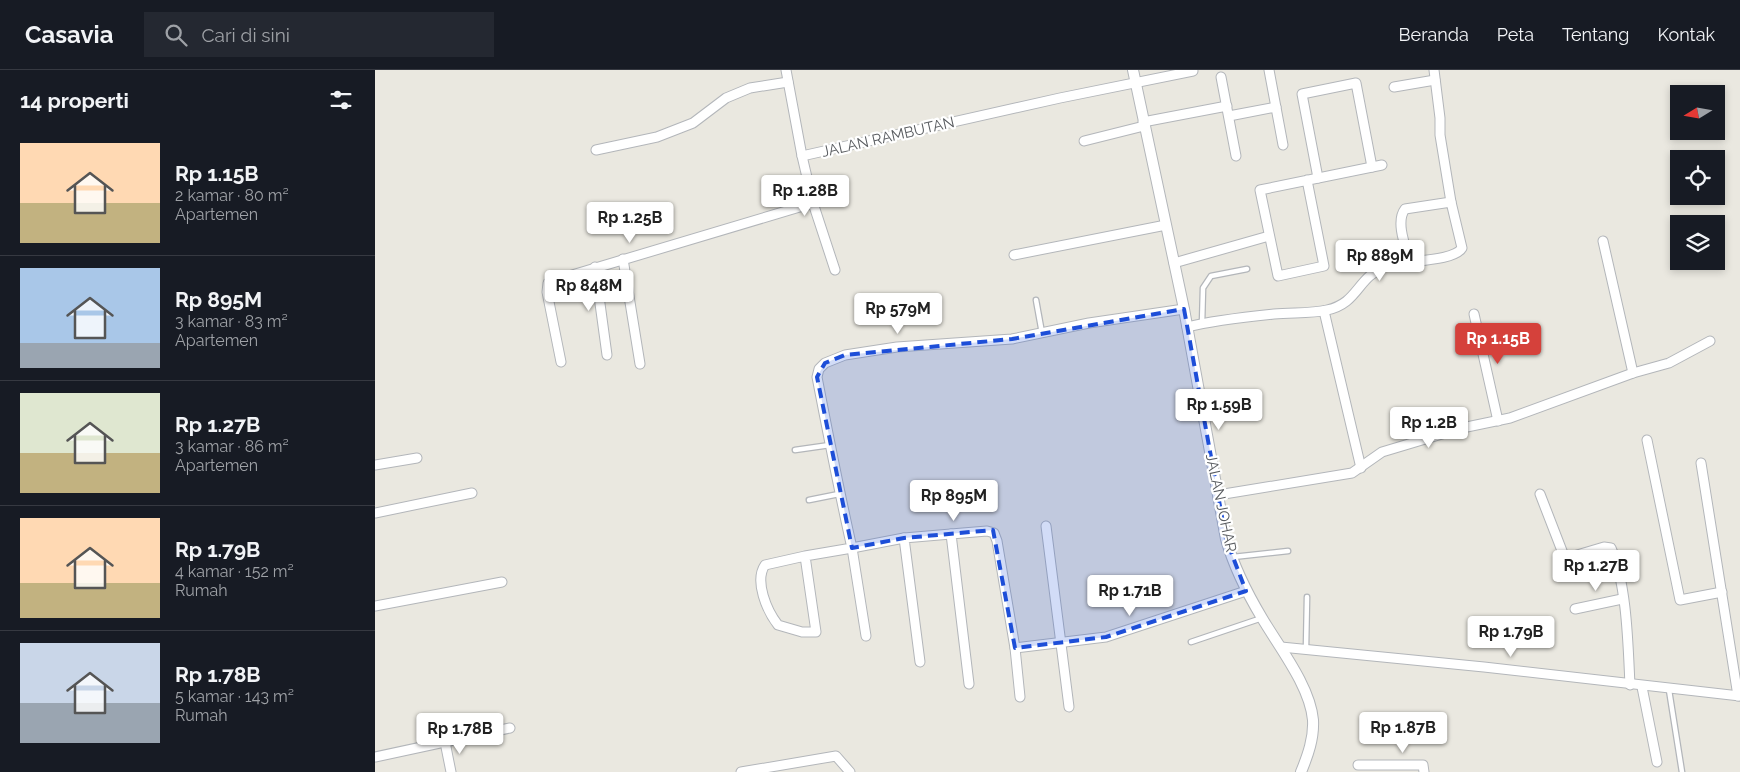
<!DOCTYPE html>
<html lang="id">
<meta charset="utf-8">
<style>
:root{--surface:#171b24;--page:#242831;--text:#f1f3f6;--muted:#9ea1a6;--line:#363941;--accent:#d5413b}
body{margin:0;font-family:Raleway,sans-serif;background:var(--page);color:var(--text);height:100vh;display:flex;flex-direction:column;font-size:19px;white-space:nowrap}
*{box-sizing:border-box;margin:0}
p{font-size:16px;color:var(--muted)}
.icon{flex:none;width:28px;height:28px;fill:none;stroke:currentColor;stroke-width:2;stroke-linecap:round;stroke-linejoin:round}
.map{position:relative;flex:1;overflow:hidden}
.side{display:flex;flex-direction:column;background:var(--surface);width:375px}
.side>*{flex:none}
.needle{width:32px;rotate:259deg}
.tools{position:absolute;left:1295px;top:15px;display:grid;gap:10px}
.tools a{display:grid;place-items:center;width:55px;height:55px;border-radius:0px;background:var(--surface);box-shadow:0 2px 8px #0003;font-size:25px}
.price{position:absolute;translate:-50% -42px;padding:0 11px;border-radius:5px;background:#fff;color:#222;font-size:16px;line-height:32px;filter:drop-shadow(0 1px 2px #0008)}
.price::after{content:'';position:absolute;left:50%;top:30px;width:15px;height:11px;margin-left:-8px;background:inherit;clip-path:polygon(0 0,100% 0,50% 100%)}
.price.selected{background:var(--accent);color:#fff}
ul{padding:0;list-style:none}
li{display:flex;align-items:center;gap:15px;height:125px;padding:0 20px}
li+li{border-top:1px solid var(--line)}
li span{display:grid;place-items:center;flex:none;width:140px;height:100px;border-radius:0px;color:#555}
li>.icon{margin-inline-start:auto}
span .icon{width:60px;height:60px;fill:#fffc;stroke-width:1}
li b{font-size:21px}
h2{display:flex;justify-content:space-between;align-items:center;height:60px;padding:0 20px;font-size:21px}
header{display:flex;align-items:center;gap:30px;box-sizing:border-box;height:70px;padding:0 25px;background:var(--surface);border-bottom:1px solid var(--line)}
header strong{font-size:24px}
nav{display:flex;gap:28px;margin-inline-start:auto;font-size:18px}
.search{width:350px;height:45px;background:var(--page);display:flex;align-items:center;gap:12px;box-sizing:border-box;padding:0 18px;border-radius:0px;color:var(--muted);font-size:19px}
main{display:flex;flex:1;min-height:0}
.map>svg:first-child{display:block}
</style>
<header>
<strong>Casavia</strong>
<div class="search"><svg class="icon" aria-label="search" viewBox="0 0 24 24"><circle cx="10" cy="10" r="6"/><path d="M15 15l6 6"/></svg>Cari di sini</div>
<nav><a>Beranda</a><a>Peta</a><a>Tentang</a><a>Kontak</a></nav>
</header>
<main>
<section class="side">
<h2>14 properti<svg class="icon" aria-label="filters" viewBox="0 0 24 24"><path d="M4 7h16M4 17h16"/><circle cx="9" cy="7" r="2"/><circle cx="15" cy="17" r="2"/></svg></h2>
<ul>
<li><span style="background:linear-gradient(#ffd9b3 60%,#c2b280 0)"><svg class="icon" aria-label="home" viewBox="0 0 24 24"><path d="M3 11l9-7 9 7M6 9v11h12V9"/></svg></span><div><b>Rp 1.15B</b><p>2 kamar · 80 m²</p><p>Apartemen</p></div></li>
<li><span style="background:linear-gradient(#a9c7e8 75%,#9aa5b1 0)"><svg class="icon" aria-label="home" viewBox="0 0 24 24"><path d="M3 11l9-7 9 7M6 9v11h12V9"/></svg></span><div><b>Rp 895M</b><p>3 kamar · 83 m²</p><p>Apartemen</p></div></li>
<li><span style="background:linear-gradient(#dfe7d0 60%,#c2b280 0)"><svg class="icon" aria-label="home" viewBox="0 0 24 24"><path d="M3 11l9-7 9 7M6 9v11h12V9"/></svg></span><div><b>Rp 1.27B</b><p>3 kamar · 86 m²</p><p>Apartemen</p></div></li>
<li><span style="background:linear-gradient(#ffd9b3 65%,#c2b280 0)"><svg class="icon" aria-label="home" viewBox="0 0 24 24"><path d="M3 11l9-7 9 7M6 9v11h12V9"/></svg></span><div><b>Rp 1.79B</b><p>4 kamar · 152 m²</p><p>Rumah</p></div></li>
<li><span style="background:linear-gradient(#c9d6e8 60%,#9aa5b1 0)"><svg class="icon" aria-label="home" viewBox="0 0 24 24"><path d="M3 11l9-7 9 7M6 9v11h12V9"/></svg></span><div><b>Rp 1.78B</b><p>5 kamar · 143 m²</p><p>Rumah</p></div></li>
</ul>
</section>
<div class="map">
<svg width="1365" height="702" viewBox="0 0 1365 702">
<rect width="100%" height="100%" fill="#eae8e0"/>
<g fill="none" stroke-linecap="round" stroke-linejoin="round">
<!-- service casing -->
<g stroke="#b3b6ba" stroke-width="7">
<g id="service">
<path d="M661,230L667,263"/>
<path d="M827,254L828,218L836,206L872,199"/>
<path d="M420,380L455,375"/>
<path d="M434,430L464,424"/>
<path d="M858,487L913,481"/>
<path d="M816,572L887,548"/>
<path d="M931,578L932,527"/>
<path d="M1294,620L1307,702"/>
</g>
</g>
<!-- minor casing -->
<g stroke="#b3b6ba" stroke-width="11">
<g id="minor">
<path d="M411,0L427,86L685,28L818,1"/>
<path d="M894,0L908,75"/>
<path d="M1059,0L1065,48V65L1076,132"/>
<path d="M846,7L861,86"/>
<path d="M1019,17L1060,10"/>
<path d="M854,46L901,37"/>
<path d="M768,52L852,36"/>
<path d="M709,71L769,56"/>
<path d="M221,80L282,67L318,53L351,28L375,18L413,12"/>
<path d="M427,86L438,133L460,200"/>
<path d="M943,108L927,24L981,13L997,97"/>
<path d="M932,110L949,196L903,206L885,120L1007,95"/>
<path d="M1228,171L1258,303"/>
<path d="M639,185L791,155"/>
<path d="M248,189L265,294"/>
<path d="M799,193L894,166"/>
<path d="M220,197L232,285"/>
<path d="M949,241L986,398"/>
<path d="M1099,244L1123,351"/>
<path d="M812,257C840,250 870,247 899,244C916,242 935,244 952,240C984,233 981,208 1011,196C1027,190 1079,192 1087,178L1076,132L1030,139C1020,152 1031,178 1035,192"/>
<path d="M186,292L172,222L173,213L177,211L438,133"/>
<path d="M1272,370L1305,530L1347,522"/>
<path d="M1326,393L1363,626"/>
<path d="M0,395L42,388"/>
<path d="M1165,424L1189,486L1192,488L1229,477L1236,478C1252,514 1253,575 1255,615"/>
<path d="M843,425L977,403L1007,382L1087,358L1135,348L1258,303L1294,293L1335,271"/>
<path d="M0,443L97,423"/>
<path d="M671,456L694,637"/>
<path d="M430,486L390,495C379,511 392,541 403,555L427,562H441L430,486L477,478C464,421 453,364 442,307L444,299L450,293L470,285L522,277L637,269L714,253L809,239"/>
<path d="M0,536L127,512"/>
<path d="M1200,539L1247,529"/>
<path d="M491,566L477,478L529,468"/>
<path d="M906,577L1109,597L1365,626"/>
<path d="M640,578L731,567L871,521"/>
<path d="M545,592L529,468L576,464"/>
<path d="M594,614L576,464L612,461L619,463L622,471L640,578L645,627"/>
<path d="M1267,617L1282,692"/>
<path d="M70,672L76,702"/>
<path d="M0,687L135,658"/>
<path d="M983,695H1048L1049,702"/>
<path d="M366,702L461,686L475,702"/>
</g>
</g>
<!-- tertiary casing -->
<g stroke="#b3b6ba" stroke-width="12">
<path id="tertiary" d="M758,0L809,239L851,469C859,497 872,523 887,548C904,577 935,616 938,650C939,668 933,685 926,702"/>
</g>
<!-- service -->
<use href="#service" stroke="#fff" stroke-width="4.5"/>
<!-- minor -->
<use href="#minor" stroke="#fff" stroke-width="9"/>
<!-- tertiary -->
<use href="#tertiary" stroke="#fff" stroke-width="10"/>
</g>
<!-- marked area -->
<path fill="#1d4ed8" fill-opacity="0.2" stroke="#1d4ed8" stroke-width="4" stroke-dasharray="10 6" stroke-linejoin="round" d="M809,239L851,469L871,521L731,567L640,578L618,460L529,468L477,478L442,307L450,293L470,285L637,269Z"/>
<g text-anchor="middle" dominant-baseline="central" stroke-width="4.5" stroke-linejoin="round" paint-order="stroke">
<!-- street labels -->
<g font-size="15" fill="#595c60" stroke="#fff">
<text transform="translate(513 67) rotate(-13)">JALAN RAMBUTAN</text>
<text transform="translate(846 433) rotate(78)">JALAN JOHAR</text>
</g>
</g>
</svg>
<div class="tools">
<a><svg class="needle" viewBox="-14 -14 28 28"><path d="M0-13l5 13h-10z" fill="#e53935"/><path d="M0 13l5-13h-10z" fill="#9ea1a6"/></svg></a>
<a><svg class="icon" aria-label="locate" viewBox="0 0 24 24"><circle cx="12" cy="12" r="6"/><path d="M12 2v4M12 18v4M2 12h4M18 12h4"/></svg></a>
<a><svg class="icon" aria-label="layers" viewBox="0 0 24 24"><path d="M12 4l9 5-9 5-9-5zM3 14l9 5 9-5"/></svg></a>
</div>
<b class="price" style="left:430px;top:147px">Rp 1.28B</b>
<b class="price" style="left:255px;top:174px">Rp 1.25B</b>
<b class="price" style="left:1005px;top:212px">Rp 889M</b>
<b class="price" style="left:214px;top:242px">Rp 848M</b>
<b class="price" style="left:523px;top:265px">Rp 579M</b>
<b class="price selected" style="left:1123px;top:295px">Rp 1.15B</b>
<b class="price" style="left:844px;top:361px">Rp 1.59B</b>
<b class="price" style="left:1054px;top:379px">Rp 1.2B</b>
<b class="price" style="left:579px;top:452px">Rp 895M</b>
<b class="price" style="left:1221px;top:522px">Rp 1.27B</b>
<b class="price" style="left:755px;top:547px">Rp 1.71B</b>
<b class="price" style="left:1136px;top:588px">Rp 1.79B</b>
<b class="price" style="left:1028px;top:684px">Rp 1.87B</b>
<b class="price" style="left:85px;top:685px">Rp 1.78B</b>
</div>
</main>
